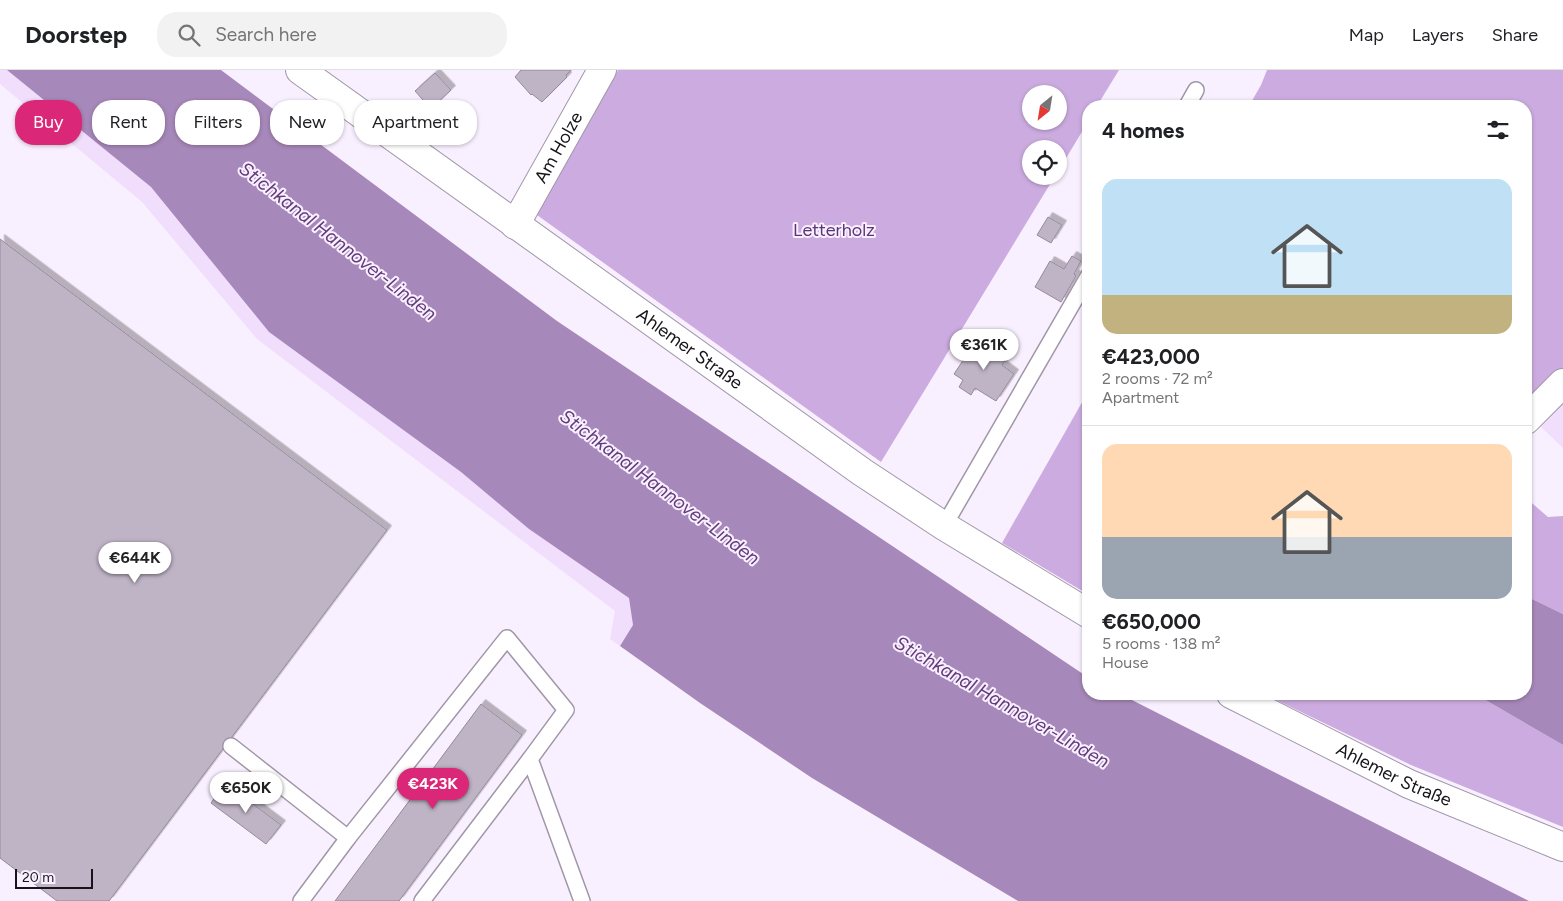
<!DOCTYPE html>
<meta charset="utf-8">
<style>
:root{--surface:#fff;--page:#f2f2f2;--text:#202124;--muted:#757577;--line:#e0e0e0;--accent:#db2777}
body{margin:0;font-family:Figtree,sans-serif;background:var(--page);color:var(--text);height:100vh;display:flex;flex-direction:column;font-size:19px;white-space:nowrap}
*{box-sizing:border-box;margin:0}
p{font-size:16px;color:var(--muted)}
.icon{flex:none;width:28px;height:28px;fill:none;stroke:currentColor;stroke-width:2;stroke-linecap:round;stroke-linejoin:round}
.map{position:relative;flex:1;overflow:hidden}
.panel{position:absolute;left:1082px;top:30px;width:450px;height:600px;display:flex;flex-direction:column;background:var(--surface);border-radius:20px;box-shadow:0 1px 4px #0004}
.panel>*{flex:none}
.top-card{position:absolute;left:15px;top:30px;width:475px;height:45px;display:flex;gap:10px}
.needle{width:32px;rotate:210deg}
.buttons{position:absolute;left:1022px;top:15px;display:grid;gap:10px}
.buttons a{display:grid;place-items:center;width:45px;height:45px;border-radius:50%;background:var(--surface);box-shadow:0 1px 4px #0004;font-size:25px}
.scale{position:absolute;left:15px;bottom:12px;width:78px;box-sizing:border-box;padding-left:5px;border:2px solid #161319;border-top:0;font-size:14px;line-height:18px;white-space:nowrap;color:#161319;-webkit-text-stroke:4px #f9f0ff;paint-order:stroke}
.price{position:absolute;translate:-50% -42px;padding:0 11px;border-radius:18px;background:#fff;color:#222;font-size:16px;line-height:32px;filter:drop-shadow(0 1px 2px #0008)}
.price::after{content:'';position:absolute;left:50%;top:30px;width:15px;height:11px;margin-left:-8px;background:inherit;clip-path:polygon(0 0,100% 0,50% 100%)}
.price.selected{background:var(--accent);color:#fff}
ul{padding:0;list-style:none}
li{display:grid;align-content:center;gap:10px;height:265px;padding:0 20px}
li+li{border-top:1px solid var(--line)}
li span{display:grid;place-items:center;height:155px;border-radius:15px;color:#555}
li>.icon{margin-inline-start:auto}
span .icon{width:90px;height:90px;fill:#fffc;stroke-width:1}
li b{font-size:21px}
h2{display:flex;justify-content:space-between;align-items:center;height:60px;padding:0 20px;font-size:21px}
.tag{padding:0 18px;border-radius:20px;background:var(--surface);box-shadow:0 1px 4px #0004;font-size:18px;line-height:45px}
.tag.selected{background:var(--accent);color:#fff}
header{display:flex;align-items:center;gap:30px;box-sizing:border-box;height:70px;padding:0 25px;background:var(--surface);border-bottom:1px solid var(--line)}
header strong{font-size:24px}
nav{display:flex;gap:28px;margin-inline-start:auto;font-size:18px}
.search{width:350px;height:45px;background:var(--page);display:flex;align-items:center;gap:12px;box-sizing:border-box;padding:0 18px;border-radius:20px;color:var(--muted);font-size:19px}
.map>svg:first-child{display:block}
</style>
<header>
<strong>Doorstep</strong>
<div class="search"><svg class="icon" aria-label="search" viewBox="0 0 24 24"><circle cx="10" cy="10" r="6"/><path d="M15 15l6 6"/></svg>Search here</div>
<nav><a>Map</a><a>Layers</a><a>Share</a></nav>
</header>
<div class="map">
<svg width="1563" height="831" viewBox="0 0 1563 831">
<defs>
<filter id="shadow"><feDropShadow dx="4.5" dy="-4.5" stdDeviation="0" flood-color="#0004"/></filter>
</defs>
<rect width="100%" height="100%" fill="#f9f0ff"/>
<!-- green -->
<g fill="#f1defd">
<path d="M0,0H7L151,117L269,262L461,402L529,459L630,528L633,555L620,576L610,569L615,541L257,269L142,132L0,14Z"/>
<path d="M1563,332V378L1539,355Z"/>
</g>
<!-- forest -->
<g fill="#ccace0" fill-rule="evenodd">
<path d="M618,0H1119L1097,36H1089V50L1059,100V79H1031V106H1055L881,392L537,145ZM1031,24H1059V51H1031Z"/>
<path d="M1267,0H1563V298L1526,336V36H1249L1261,15Z"/>
<path d="M1089,320V525L1002,473Z"/>
<path d="M1526,428L1548,447L1563,446V544L1526,526Z"/>
<path d="M1270,624H1475L1563,675V757L1411,695L1268,626Z"/>
</g>
<!-- water -->
<g fill="#a788ba">
<path d="M7,0H221L557,251L1089,608V624H1120L1529,831H1018L812,708L700,633L620,576L633,555L629,528L529,459L461,402L269,262L151,117Z"/>
<path d="M1526,526L1563,544V675L1475,624H1526Z"/>
</g>
<!-- building -->
<g fill="#bfb4c6" stroke="#948a9a" filter="url(#shadow)">
<path d="M521,0H571L566,5L567,7L542,32L532,24L531,25L515,7Z"/>
<path d="M435,3L451,20L431,39L415,21Z"/>
<path d="M1048,147L1062,155L1051,173L1037,165Z"/>
<path d="M0,169L387,460L109,831H57L0,788Z"/>
<path d="M1072,186L1081,191L1074,204L1076,206L1061,232L1035,217L1050,191L1064,199Z"/>
<path d="M984,269L992,275L993,279L988,287L995,291L1001,282L1008,286L1002,295L1014,304L996,331L975,318L971,325L959,317L963,310L954,304L972,277H974L979,270Z"/>
<path d="M481,634L522,665L399,831H335Z"/>
<path d="M225,713L281,755L266,774L211,733Z"/>
</g>
<g fill="none" stroke-linecap="round" stroke-linejoin="round">
<!-- lane casing -->
<g stroke="#a096a7" stroke-width="18">
<g id="lane">
<path d="M1187,36L1196,20"/>
<path d="M944,456L1089,205"/>
<path d="M231,676L348,768"/>
<path d="M301,831L348,768L507,568L566,640L530,689L582,831"/>
<path d="M422,831L530,689"/>
</g>
</g>
<!-- street casing -->
<g stroke="#a096a7" stroke-width="30">
<g id="street">
<path id="s1" d="M515,155L602,0"/>
<path d="M1526,350L1563,313"/>
</g>
</g>
<!-- primary casing -->
<g stroke="#a096a7" stroke-width="30">
<g id="primary">
<path id="s2" d="M300,0L862,402L944,456L1089,544"/>
<path id="s3" d="M1231,624L1409,714L1563,777"/>
</g>
</g>
<!-- lane -->
<use href="#lane" stroke="#fff" stroke-width="15"/>
<!-- street -->
<use href="#street" stroke="#fff" stroke-width="28"/>
<!-- primary -->
<use href="#primary" stroke="#fff" stroke-width="28"/>
</g>
<g text-anchor="middle" dominant-baseline="central" stroke-width="4" stroke-linejoin="round" paint-order="stroke">
<!-- street labels -->
<g font-size="18" fill="#161319" stroke="#f9f0ff">
<text stroke="none"><textPath href="#s1" startOffset="89">Am Holze</textPath></text>
<text stroke="none"><textPath href="#s2" startOffset="479">Ahlemer Straße</textPath></text>
<text stroke="none"><textPath href="#s3" startOffset="182">Ahlemer Straße</textPath></text>
</g>
<!-- park labels -->
<g font-size="18" fill="#5e3574" stroke="#f9f0ff">
<text x="834" y="160">Letterholz</text>
</g>
<!-- water labels -->
<g font-size="19" font-style="italic" fill="#633b7a" stroke="#f9f0ff">
<text transform="translate(338 171) rotate(38)">Stichkanal Hannover-Linden</text>
<text transform="translate(660 417) rotate(37)">Stichkanal Hannover-Linden</text>
<text transform="translate(1002 632) rotate(30)">Stichkanal Hannover-Linden</text>
</g>
</g>
</svg>
<div class="buttons">
<a><svg class="needle" viewBox="-14 -14 28 28"><path d="M0-13l5 13h-10z" fill="#e53935"/><path d="M0 13l5-13h-10z" fill="#757577"/></svg></a>
<a><svg class="icon" aria-label="locate" viewBox="0 0 24 24"><circle cx="12" cy="12" r="6"/><path d="M12 2v4M12 18v4M2 12h4M18 12h4"/></svg></a>
</div>
<div class="scale">20 m</div>
<b class="price" style="left:984px;top:301px">€361K</b>
<b class="price" style="left:135px;top:514px">€644K</b>
<b class="price selected" style="left:433px;top:740px">€423K</b>
<b class="price" style="left:246px;top:744px">€650K</b>
<div class="top-card">
<a class="tag selected">Buy</a>
<a class="tag">Rent</a>
<a class="tag">Filters</a>
<a class="tag">New</a>
<a class="tag">Apartment</a>
</div>
<section class="panel">
<h2>4 homes<svg class="icon" aria-label="filters" viewBox="0 0 24 24"><path d="M4 7h16M4 17h16"/><circle cx="9" cy="7" r="2"/><circle cx="15" cy="17" r="2"/></svg></h2>
<ul>
<li><span style="background:linear-gradient(#bfe0f5 75%,#c2b280 0)"><svg class="icon" aria-label="home" viewBox="0 0 24 24"><path d="M3 11l9-7 9 7M6 9v11h12V9"/></svg></span><div><b>€423,000</b><p>2 rooms · 72 m²</p><p>Apartment</p></div></li>
<li><span style="background:linear-gradient(#ffd9b3 60%,#9aa5b1 0)"><svg class="icon" aria-label="home" viewBox="0 0 24 24"><path d="M3 11l9-7 9 7M6 9v11h12V9"/></svg></span><div><b>€650,000</b><p>5 rooms · 138 m²</p><p>House</p></div></li>
</ul>
</section>
</div>
